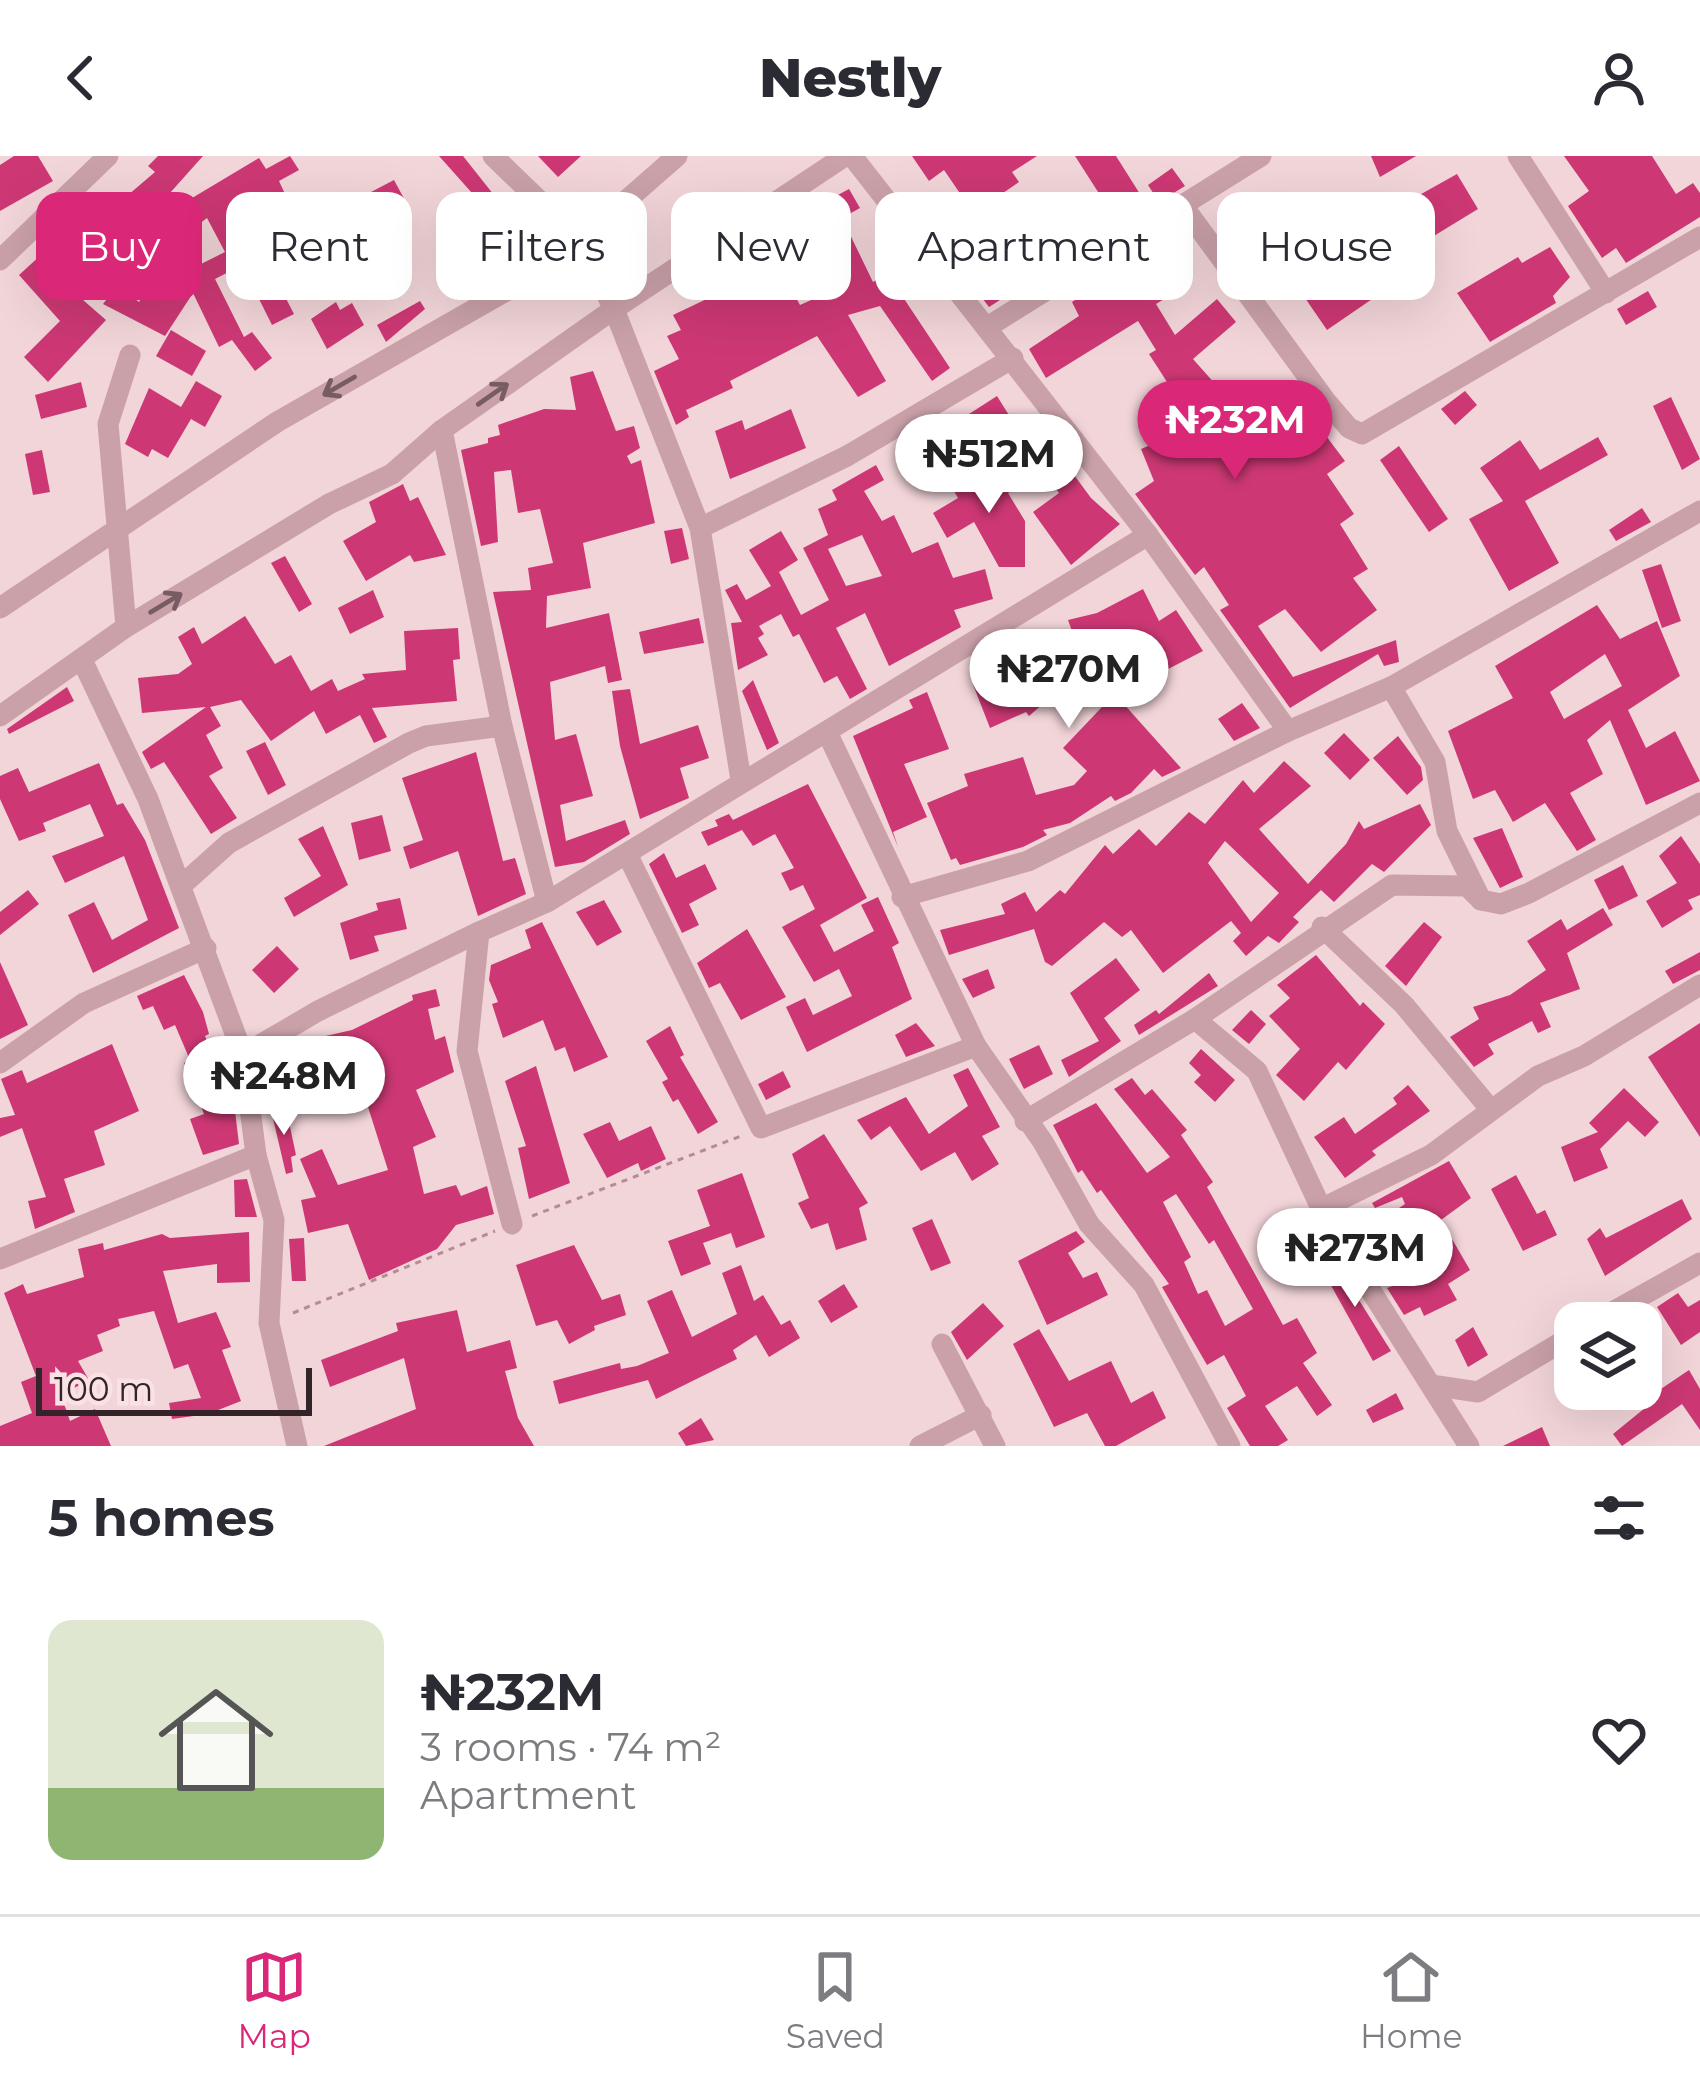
<!DOCTYPE html>
<meta charset="utf-8">
<style>
:root{--surface:#fff;--page:#f2f2f3;--text:#2b2b33;--muted:#7c7c81;--line:#e1e1e2;--accent:#db2777}
body{margin:0;font-family:Montserrat,sans-serif;background:var(--page);color:var(--text);height:100vh;display:flex;flex-direction:column;font-size:45px;white-space:nowrap}
*{box-sizing:border-box;margin:0}
p{font-size:39px;color:var(--muted)}
.icon{flex:none;width:66px;height:66px;fill:none;stroke:currentColor;stroke-width:2;stroke-linecap:round;stroke-linejoin:round}
.map{position:relative;height:1290px;overflow:hidden}
.side{display:flex;flex-direction:column;background:var(--surface);flex:1}
.side>*{flex:none}
.banner{position:absolute;left:36px;top:36px;width:1629px;height:108px;display:flex;gap:24px}
.controls{position:absolute;left:1554px;top:1146px;display:grid;gap:24px}
.controls a{display:grid;place-items:center;width:108px;height:108px;border-radius:24px;background:var(--surface);box-shadow:0 12px 48px #0002;font-size:60px}
.scale{position:absolute;left:36px;bottom:30px;width:276px;box-sizing:border-box;padding-left:12px;border:6px solid #342429;border-top:0;font-size:33px;line-height:42px;white-space:nowrap;color:#342429;-webkit-text-stroke:9px #fae2e4;paint-order:stroke}
.price{position:absolute;translate:-50% -102px;padding:0 27px;border-radius:42px;background:#fff;color:#222;font-size:39px;line-height:78px;filter:drop-shadow(0 3px 6px #0008)}
.price::after{content:'';position:absolute;left:50%;top:72px;width:36px;height:27px;margin-left:-18px;background:inherit;clip-path:polygon(0 0,100% 0,50% 100%)}
.price.on{background:var(--accent);color:#fff}
ul{padding:0;list-style:none}
li{display:flex;align-items:center;gap:36px;height:300px;padding:0 48px}
li+li{border-top:3px solid var(--line)}
li span{display:grid;place-items:center;flex:none;width:336px;height:240px;border-radius:24px;color:#555}
li>.icon{margin-inline-start:auto}
span .icon{width:144px;height:144px;fill:#fffc;stroke-width:1}
li b{font-size:51px}
h2{display:flex;justify-content:space-between;align-items:center;height:144px;padding:0 48px;font-size:51px}
.chip{padding:0 42px;border-radius:24px;background:var(--surface);box-shadow:0 12px 48px #0002;font-size:42px;line-height:108px}
.chip.on{background:var(--accent);color:#fff}
header{display:flex;justify-content:space-between;align-items:center;height:156px;padding:0 48px;background:var(--surface);font-size:54px;font-weight:800}
.dock{display:flex;justify-content:space-around;align-items:center;height:168px;border-top:3px solid var(--line);background:var(--surface);font-size:33px;color:var(--muted)}
.dock a{display:grid;justify-items:center;gap:6px}
.dock .on{color:var(--accent)}
.map>svg:first-child{display:block}
</style>
<header><svg class="icon" aria-label="back" viewBox="0 0 24 24"><path d="M15 5l-7 7 7 7"/></svg>Nestly<svg class="icon" aria-label="person" viewBox="0 0 24 24"><circle cx="12" cy="8" r="4"/><path d="M4 21q1-7 8-7t8 7"/></svg></header>
<div class="map">
<svg width="1700" height="1290" viewBox="0 0 1700 1290">
<rect width="100%" height="100%" fill="#f2d5d9"/>
<!-- building -->
<g fill="#cd3874" fill-rule="evenodd">
<path d="M14,0H38L53,25L0,55V9Z"/>
<path d="M158,0H203L111,103L82,78L103,54L107,57L155,16L148,10Z"/>
<path d="M290,0L299,14L279,25L291,51L281,58L292,77L304,71L322,105L279,129L294,158L272,169L242,109L215,123L244,181L252,176L272,202L255,215L232,184L219,191L193,137L165,180L103,148L118,129L139,146L164,104L185,116L225,96L207,62L165,94L147,69L259,2L266,13Z"/>
<path d="M439,0H463L521,73L529,68L541,86L517,102L495,68L488,73L465,42L472,37Z"/>
<path d="M538,0H581L558,21Z"/>
<path d="M912,0H1037L1012,16L1019,26L1003,37L1032,82L1045,74L1064,103L989,151L963,117L971,110L958,87L983,71L944,14L929,25Z"/>
<path d="M1075,0H1116L1145,46L1116,64Z"/>
<path d="M1371,0H1416L1380,21Z"/>
<path d="M1564,0H1652L1676,38L1693,27L1700,37V61L1626,107L1616,92L1602,102L1568,50L1589,35Z"/>
<path d="M1172,12L1185,30L1159,46L1148,29Z"/>
<path d="M1457,18L1478,53L1419,89L1411,76L1378,98L1397,126L1327,174L1292,123L1389,56Z"/>
<path d="M394,24L408,50L344,89L327,59Z"/>
<path d="M849,33L860,52L842,62L873,126L887,117L950,212L932,225L880,150L848,159L886,225L858,241L817,180L730,225L733,232L686,254L689,261L676,269L654,215L679,203L667,180L681,174L673,159L778,109L800,149L849,127L819,74L783,95L771,75Z"/>
<path d="M925,47L948,79L938,86L914,55Z"/>
<path d="M1280,88L1295,107L1264,131L1251,113Z"/>
<path d="M1170,91L1192,126L1156,148L1175,179L1217,143L1236,166L1193,203L1240,256L1281,230L1309,274L1317,268L1345,305L1327,318L1354,358L1340,368L1368,413L1353,422L1377,454L1321,496L1285,453L1258,470L1293,521L1396,484L1399,506L1384,510L1378,498L1290,552L1220,454L1229,449L1204,411L1195,419L1135,338L1154,325L1141,293L1162,284L1148,265L1178,243L1149,198L1156,194L1138,165L1046,222L1029,193L1079,160L1072,146L1097,129L1101,135Z"/>
<path d="M1550,91L1570,121L1553,140L1556,147L1490,186L1457,137L1518,101L1522,107Z"/>
<path d="M42,98L67,130L106,164L48,226L24,201L60,165L19,119Z"/>
<path d="M1648,135L1657,151L1626,169L1617,153Z"/>
<path d="M420,145L425,153L386,186L377,169Z"/>
<path d="M336,146L340,154L352,147L364,169L327,193L311,163Z"/>
<path d="M171,174L206,195L192,220L156,200Z"/>
<path d="M593,215L616,275L634,270L640,292L627,300L631,308L641,304L655,367L583,387L591,432L547,440L546,472L609,457L622,524L608,527L605,510L550,526L555,584L576,578L593,640L560,649L566,685L625,664L630,678L584,706L555,711L493,436L531,434L528,412L553,407L540,353L518,357L511,314L494,316L498,386L481,390L461,294L488,287V282L500,279L498,269L544,253L576,254L570,221Z"/>
<path d="M196,225L222,240L205,271L191,263L168,302L152,293L148,301L125,288L149,232L181,251Z"/>
<path d="M81,226L87,251L41,263L35,239Z"/>
<path d="M1465,235L1477,249L1455,269L1441,253Z"/>
<path d="M997,240L1022,280L993,297L969,258Z"/>
<path d="M1671,241L1700,303L1682,314L1653,250Z"/>
<path d="M791,253L806,292L730,323L715,275L742,264L745,274Z"/>
<path d="M1598,281L1608,299L1525,345L1559,407L1509,435L1469,363L1503,345L1480,312L1520,284L1540,314Z"/>
<path d="M1399,290L1448,363L1429,376L1380,304Z"/>
<path d="M42,294L50,336L33,339L25,298Z"/>
<path d="M1063,304L1091,342L1120,368L1071,409L1033,356L1059,337L1044,317Z"/>
<path d="M1000,306L1016,332L1008,337L1025,365V411H999L974,366L947,382L933,357L958,342L954,335Z"/>
<path d="M876,309L884,324L864,335L882,365L894,359L912,397L938,386L953,422L985,413L993,443L954,454L961,471L889,510L865,457L836,472L867,533L850,543L837,520L824,527L799,478L793,481L781,458L759,470L764,478L758,482L768,499L738,514L731,467L742,466L725,434L737,428L746,444L771,430L749,394L781,375L798,404L779,416L801,459L829,444L803,392L828,379L818,353L837,344L832,334ZM862,379L882,420L846,430L828,393Z"/>
<path d="M403,328L410,345L418,341L446,399L414,406L410,399L366,425L343,385L376,366L369,346Z"/>
<path d="M1642,352L1651,366L1616,385L1609,374Z"/>
<path d="M682,372L689,403L671,408L664,375Z"/>
<path d="M285,400L312,448L299,456L271,407Z"/>
<path d="M1661,408L1681,465L1662,472L1642,414Z"/>
<path d="M1143,433L1159,465L1176,454L1203,495L1145,525L1149,533L1122,546L1181,612L1162,621L1154,613L1131,637L1115,645L1111,640L1070,667L1043,674L1047,679L1023,691L960,709L956,702L951,704L927,647L968,630L964,618L1023,601L1036,639L1074,629L1087,615L1063,592L1121,531L1064,551L1058,535L1029,560L1026,556L990,572L972,526L1002,516L999,511L1030,496L1042,516L1082,503L1068,464L1097,457Z"/>
<path d="M373,434L384,461L350,478L338,452Z"/>
<path d="M1597,449L1620,483L1657,465L1680,520L1628,554L1646,592L1675,575L1700,625L1646,649L1610,564L1587,584L1603,618L1570,637L1596,684L1577,695L1545,647L1513,666L1495,634L1473,643L1448,575L1513,542L1495,510ZM1605,498L1622,530L1564,563L1550,536Z"/>
<path d="M245,460L275,508L291,499L311,535L332,523L338,535L365,523L362,518L406,514L404,475L458,472L460,503L453,504L457,545L372,552L387,581L374,587L360,559L326,578L314,555L271,585L241,544L210,551L221,570L206,579L223,612L209,620L237,662L211,678L164,606L151,613L142,596L206,551L142,557L138,522L178,518L192,508L178,481L194,471L202,488Z"/>
<path d="M699,462L704,487L644,498L639,476Z"/>
<path d="M753,524L779,587L767,594L742,535Z"/>
<path d="M67,531L74,545L9,578L7,573Z"/>
<path d="M630,533L640,588L698,569L709,602L680,612L689,642L640,663L620,590L612,535Z"/>
<path d="M927,536L949,593L904,608L927,661L893,676L898,691L853,580L913,552L909,544Z"/>
<path d="M1242,547L1260,572L1234,585L1218,563Z"/>
<path d="M1344,577L1370,604L1350,624L1324,597Z"/>
<path d="M1398,580L1421,611L1423,624L1407,639L1373,602Z"/>
<path d="M265,586L286,629L268,639L246,595Z"/>
<path d="M476,596L503,705L515,702L526,738L478,760L458,695L410,713L403,691L423,684L402,622Z"/>
<path d="M1284,605L1311,630L1259,673L1308,728L1346,688L1359,665L1364,673L1420,648L1431,669L1384,716L1372,708L1334,746L1321,734L1293,761L1299,766L1279,787L1268,780L1246,800L1233,785L1241,777L1231,765L1163,817L1131,774L1122,781L1104,766L1052,810L1045,806L1034,773L949,799L940,774L1005,758L1001,748L1025,736L1036,756L1060,734L1065,738L1105,689L1113,698L1139,673L1156,690L1189,656L1205,668L1243,624L1254,637ZM1225,685L1279,737L1251,766L1208,707Z"/>
<path d="M99,607L117,649L123,647L145,684L179,772L93,817L68,759L94,746L112,784L148,764L124,700L65,727L52,700L104,680L90,648L43,667L46,675L19,685L0,643V620L18,612L29,636Z"/>
<path d="M808,628L867,742L820,769L834,796L874,775L861,749L878,741L899,787L892,791L912,843L807,896L786,851L805,842L813,859L852,840L839,813L814,826L782,771L815,753L803,729L790,735L781,717L794,712L775,678L753,690L742,674L708,690L701,676L718,670L715,664L729,658L733,664Z"/>
<path d="M382,659L391,695L359,704L351,667Z"/>
<path d="M323,670L348,729L294,761L284,742L321,720L298,683Z"/>
<path d="M1502,672L1523,721L1500,732L1473,682Z"/>
<path d="M1681,680L1700,708V739L1688,744L1693,753L1662,772L1646,745L1677,727L1659,700Z"/>
<path d="M664,697L676,722L705,708L717,733L689,748L699,769L682,777L649,708Z"/>
<path d="M1623,709L1638,740L1609,754L1594,724Z"/>
<path d="M28,734L39,748L0,779V756Z"/>
<path d="M400,742L407,773L374,780L379,795L350,804L340,767L378,754L376,747Z"/>
<path d="M604,744L622,776L597,790L576,756Z"/>
<path d="M1603,752L1613,769L1567,797L1580,833L1540,847L1551,871L1538,877L1532,865L1488,888L1494,898L1474,911L1450,881L1479,863L1473,851L1510,839L1546,814L1527,785L1561,763L1567,774Z"/>
<path d="M542,766L608,901L574,916L565,891L555,895L543,864L503,882L492,848L498,846L489,824L491,809L531,792L525,774Z"/>
<path d="M1424,766L1442,781L1406,830L1385,810Z"/>
<path d="M747,773L786,841L741,864L720,827L709,832L697,807Z"/>
<path d="M277,790L299,813L274,837L252,814Z"/>
<path d="M1700,796V814L1673,828L1665,815Z"/>
<path d="M1316,799L1360,850L1363,846L1385,868L1346,914L1338,906L1304,945L1276,919L1300,893L1269,860L1290,842L1277,829Z"/>
<path d="M1116,802L1140,834L1104,862L1121,885L1069,921L1061,904L1099,885L1070,837Z"/>
<path d="M0,806L28,869L0,883Z"/>
<path d="M988,813L995,832L973,842L962,823Z"/>
<path d="M1209,817L1218,830L1139,879L1134,869L1156,854L1159,858Z"/>
<path d="M184,819L203,856L209,878L205,880L235,955L239,988L203,999L190,963L204,958L184,907L190,904L175,869L164,874L153,850L143,854L137,840Z"/>
<path d="M436,833L440,850L428,853L435,884L445,880L454,916L416,934L436,981L413,991L424,1038L456,1029L461,1040L487,1030L494,1058L456,1069L437,1093L369,1124L348,1068L308,1077L301,1044L316,1041L300,1003L322,993L338,1029L388,1014L368,951L347,958L338,930L284,950L273,920L324,902L317,882L352,874L413,844L412,839Z"/>
<path d="M1251,854L1266,868L1249,888L1232,874Z"/>
<path d="M916,867L935,890L906,901L895,879Z"/>
<path d="M1700,867V981L1648,901Z"/>
<path d="M670,870L684,899L680,901L718,966L698,978L678,943L673,946L662,926L668,923L646,885Z"/>
<path d="M112,888L139,955L94,975L105,1009L64,1023L75,1056L35,1073L28,1045L46,1041L22,972L0,981V962L15,959L1,923L22,914L27,927Z"/>
<path d="M1039,889L1053,918L1024,933L1009,903Z"/>
<path d="M1201,893L1235,924L1215,946L1194,926L1201,919L1189,907Z"/>
<path d="M536,910L570,1027L529,1043L518,992L526,990L505,925Z"/>
<path d="M968,912L1000,971L982,980L999,1008L972,1025L955,996L921,1015L890,970L871,984L857,964L906,941L929,978L968,950L953,919Z"/>
<path d="M783,915L791,931L766,944L758,928Z"/>
<path d="M1132,922L1145,939L1152,933L1187,974L1181,979L1213,1026L1207,1031L1283,1169L1297,1162L1317,1197L1303,1207L1332,1249L1317,1260L1297,1230L1265,1250L1288,1284L1278,1290H1250L1227,1252L1246,1240L1224,1199L1207,1209L1162,1131L1169,1128L1101,1034L1097,1037L1082,1014L1078,1017L1053,969L1096,947L1147,1017L1170,1001L1114,933ZM1176,1038L1209,1088L1214,1084L1253,1153L1225,1170L1207,1134L1198,1138L1184,1106L1191,1101L1163,1046Z"/>
<path d="M1408,929L1430,955L1372,995L1376,999L1345,1022L1314,981L1344,961L1355,978L1397,948L1393,942Z"/>
<path d="M1624,932L1659,966L1645,981L1628,965L1600,993L1608,1012L1574,1026L1561,991L1598,976L1589,967Z"/>
<path d="M286,952L296,999L291,1001L293,1016L286,1018L271,954Z"/>
<path d="M610,966L619,985L651,970L666,1003L641,1015L638,1007L607,1022L583,978Z"/>
<path d="M824,978L868,1047L859,1052L867,1084L836,1094L828,1067L811,1073L798,1047L809,1042L792,998Z"/>
<path d="M1449,1005L1471,1042L1441,1064L1470,1114L1448,1128L1457,1144L1424,1160L1420,1151L1404,1159L1387,1132L1443,1112L1446,1104L1413,1059L1387,1078L1378,1066L1405,1048L1402,1041L1375,1052L1372,1047Z"/>
<path d="M742,1017L765,1081L736,1092L731,1077L703,1087L711,1108L681,1120L668,1085L710,1070L697,1034Z"/>
<path d="M1516,1019L1537,1058L1545,1054L1557,1079L1523,1095L1491,1033Z"/>
<path d="M247,1023L257,1061H235L234,1024Z"/>
<path d="M1682,1043L1692,1063L1605,1120L1587,1083L1600,1072L1606,1082Z"/>
<path d="M932,1063L951,1107L931,1115L912,1072Z"/>
<path d="M1076,1075L1085,1086L1068,1097L1083,1122L1097,1116L1108,1139L1047,1169L1018,1105Z"/>
<path d="M249,1076L250,1126L217,1127V1108L163,1115L178,1167L216,1156L231,1191L222,1194L241,1245L208,1258L172,1263L169,1247L201,1242L188,1208L174,1213L154,1155L118,1163L120,1170L97,1179L103,1195L78,1205L89,1224L61,1239L70,1265L95,1253L111,1290H0V1270L32,1257L21,1226L36,1220L4,1137L23,1128L27,1138L84,1121L78,1093L103,1087L104,1094L162,1078L170,1082Z"/>
<path d="M304,1082L306,1125H292L289,1083Z"/>
<path d="M574,1089L602,1144L620,1138L626,1159L594,1170L595,1174L569,1188L557,1164L536,1170L516,1109Z"/>
<path d="M1330,1098L1391,1195L1373,1205L1318,1106Z"/>
<path d="M741,1109L754,1145L763,1139L781,1169L790,1164L800,1182L769,1201L756,1179L733,1194L737,1203L656,1243L648,1224L559,1248L553,1225L620,1207L621,1213L637,1210L669,1197L647,1145L672,1134L692,1181L737,1158L722,1117Z"/>
<path d="M844,1128L858,1151L831,1167L818,1145Z"/>
<path d="M1678,1137L1688,1151L1700,1144V1176L1681,1189L1657,1151Z"/>
<path d="M983,1147L1004,1170L967,1204L951,1176Z"/>
<path d="M457,1154L467,1196L510,1184L517,1212L505,1215L518,1262L534,1290H324L416,1253L404,1202L330,1231L321,1204L398,1175L396,1167Z"/>
<path d="M1473,1171L1488,1199L1468,1211L1455,1184Z"/>
<path d="M1039,1173L1069,1225L1111,1205L1131,1247L1153,1235L1166,1262L1116,1290H1105L1087,1257L1054,1271L1013,1188Z"/>
<path d="M1689,1214L1700,1233V1274L1682,1248L1622,1290L1613,1278L1656,1243L1652,1239Z"/>
<path d="M1396,1237L1404,1253L1373,1267L1366,1254Z"/>
<path d="M701,1262L714,1284L686,1290L678,1277Z"/>
<path d="M1542,1271L1550,1290H1503Z"/>
</g>
<g fill="none" stroke-linecap="round" stroke-linejoin="round">
<!-- path -->
<g stroke="#b68b94" stroke-width="3" stroke-dasharray="6 6" stroke-linecap="butt">
<path d="M532,1060L741,980"/>
<path d="M293,1157L495,1075"/>
</g>
<!-- minor -->
<g stroke="#caa1a9" stroke-width="21">
<path d="M493,0L579,83L614,153L700,372L741,624"/>
<path d="M852,0L1148,379L1288,575"/>
<path d="M1518,0L1606,137"/>
<path d="M1183,50L1325,244L1349,272L1362,278L1700,81"/>
<path d="M0,104L108,0"/>
<path d="M989,170L1261,0"/>
<path d="M442,274L502,570L547,746"/>
<path d="M700,372L847,300L1013,202"/>
<path d="M0,452L277,266L555,107L677,0"/>
<path d="M126,471L108,268L130,199"/>
<path d="M82,504L148,643L243,899"/>
<path d="M1391,531L1435,606L1447,675L1481,744L1501,748L1529,737L1700,647"/>
<path d="M0,560L126,471L329,348L392,318L442,274L614,153L845,0"/>
<path d="M827,576L976,890L1043,986L1089,1068L1144,1129L1230,1290"/>
<path d="M627,698L761,972L976,890"/>
<path d="M182,729L229,687L409,587L426,580L502,570"/>
<path d="M902,741L1028,705L1288,575L1391,531L1700,355"/>
<path d="M1322,771L1404,849L1491,954"/>
<path d="M1195,863L1257,915L1328,1067L1469,1290"/>
<path d="M0,907L84,847L206,792"/>
<path d="M1025,965L1195,863L1392,729L1467,730L1481,744"/>
<path d="M1323,1052L1431,999L1538,920L1584,900L1700,829"/>
<path d="M512,1068L467,895L479,776L547,746L1148,379"/>
<path d="M0,1103L256,999"/>
<path d="M1593,1167L1700,1107"/>
<path d="M942,1188L995,1290"/>
<path d="M1431,1229L1478,1236L1575,1178"/>
<path d="M297,1290L269,1167L274,1064L256,999L243,899L318,855L479,776"/>
<path d="M920,1290L981,1259"/>
</g>
</g>
<!-- one-way arrows -->
<defs><path id="oneway-shaft" d="M-6 0H5M1.5-3L5.5 0L1.5 3" fill="none" stroke-width="1.6" stroke-linecap="round" stroke-linejoin="round" transform="scale(3)"/></defs>
<g stroke="#785c63">
<use href="#oneway-shaft" transform="translate(339 230) rotate(150)"/>
<use href="#oneway-shaft" transform="translate(493 238) rotate(-35)"/>
<use href="#oneway-shaft" transform="translate(166 447) rotate(-31)"/>
</g>
</svg>
<div class="controls">
<a><svg class="icon" aria-label="layers" viewBox="0 0 24 24"><path d="M12 4l9 5-9 5-9-5zM3 14l9 5 9-5"/></svg></a>
</div>
<div class="scale">100 m</div>
<b class="price on" style="left:1235px;top:326px">₦232M</b>
<b class="price" style="left:989px;top:360px">₦512M</b>
<b class="price" style="left:1069px;top:575px">₦270M</b>
<b class="price" style="left:284px;top:982px">₦248M</b>
<b class="price" style="left:1355px;top:1154px">₦273M</b>
<div class="banner">
<a class="chip on">Buy</a>
<a class="chip">Rent</a>
<a class="chip">Filters</a>
<a class="chip">New</a>
<a class="chip">Apartment</a>
<a class="chip">House</a>
</div>
</div>
<section class="side">
<h2>5 homes<svg class="icon" aria-label="filters" viewBox="0 0 24 24"><path d="M4 7h16M4 17h16"/><circle cx="9" cy="7" r="2"/><circle cx="15" cy="17" r="2"/></svg></h2>
<ul>
<li><span style="background:linear-gradient(#dfe7d0 70%,#8fb573 0)"><svg class="icon" aria-label="home" viewBox="0 0 24 24"><path d="M3 11l9-7 9 7M6 9v11h12V9"/></svg></span><div><b>₦232M</b><p>3 rooms · 74 m²</p><p>Apartment</p></div><svg class="icon" aria-label="heart" viewBox="0 0 24 24"><path d="M12 20l-8-8c-3-5 5-10 8-4 3-6 11-1 8 4z"/></svg></li>
</ul>
</section>
<nav class="dock">
<a class="on"><svg class="icon" aria-label="map" viewBox="0 0 24 24"><path d="M3 6l6-2 6 2 6-2v14l-6 2-6-2-6 2zM9 4v14M15 6v14"/></svg>Map</a>
<a><svg class="icon" aria-label="saved" viewBox="0 0 24 24"><path d="M7 4h10v16l-5-4-5 4z"/></svg>Saved</a>
<a><svg class="icon" aria-label="home" viewBox="0 0 24 24"><path d="M3 11l9-7 9 7M6 9v11h12V9"/></svg>Home</a>
</nav>
